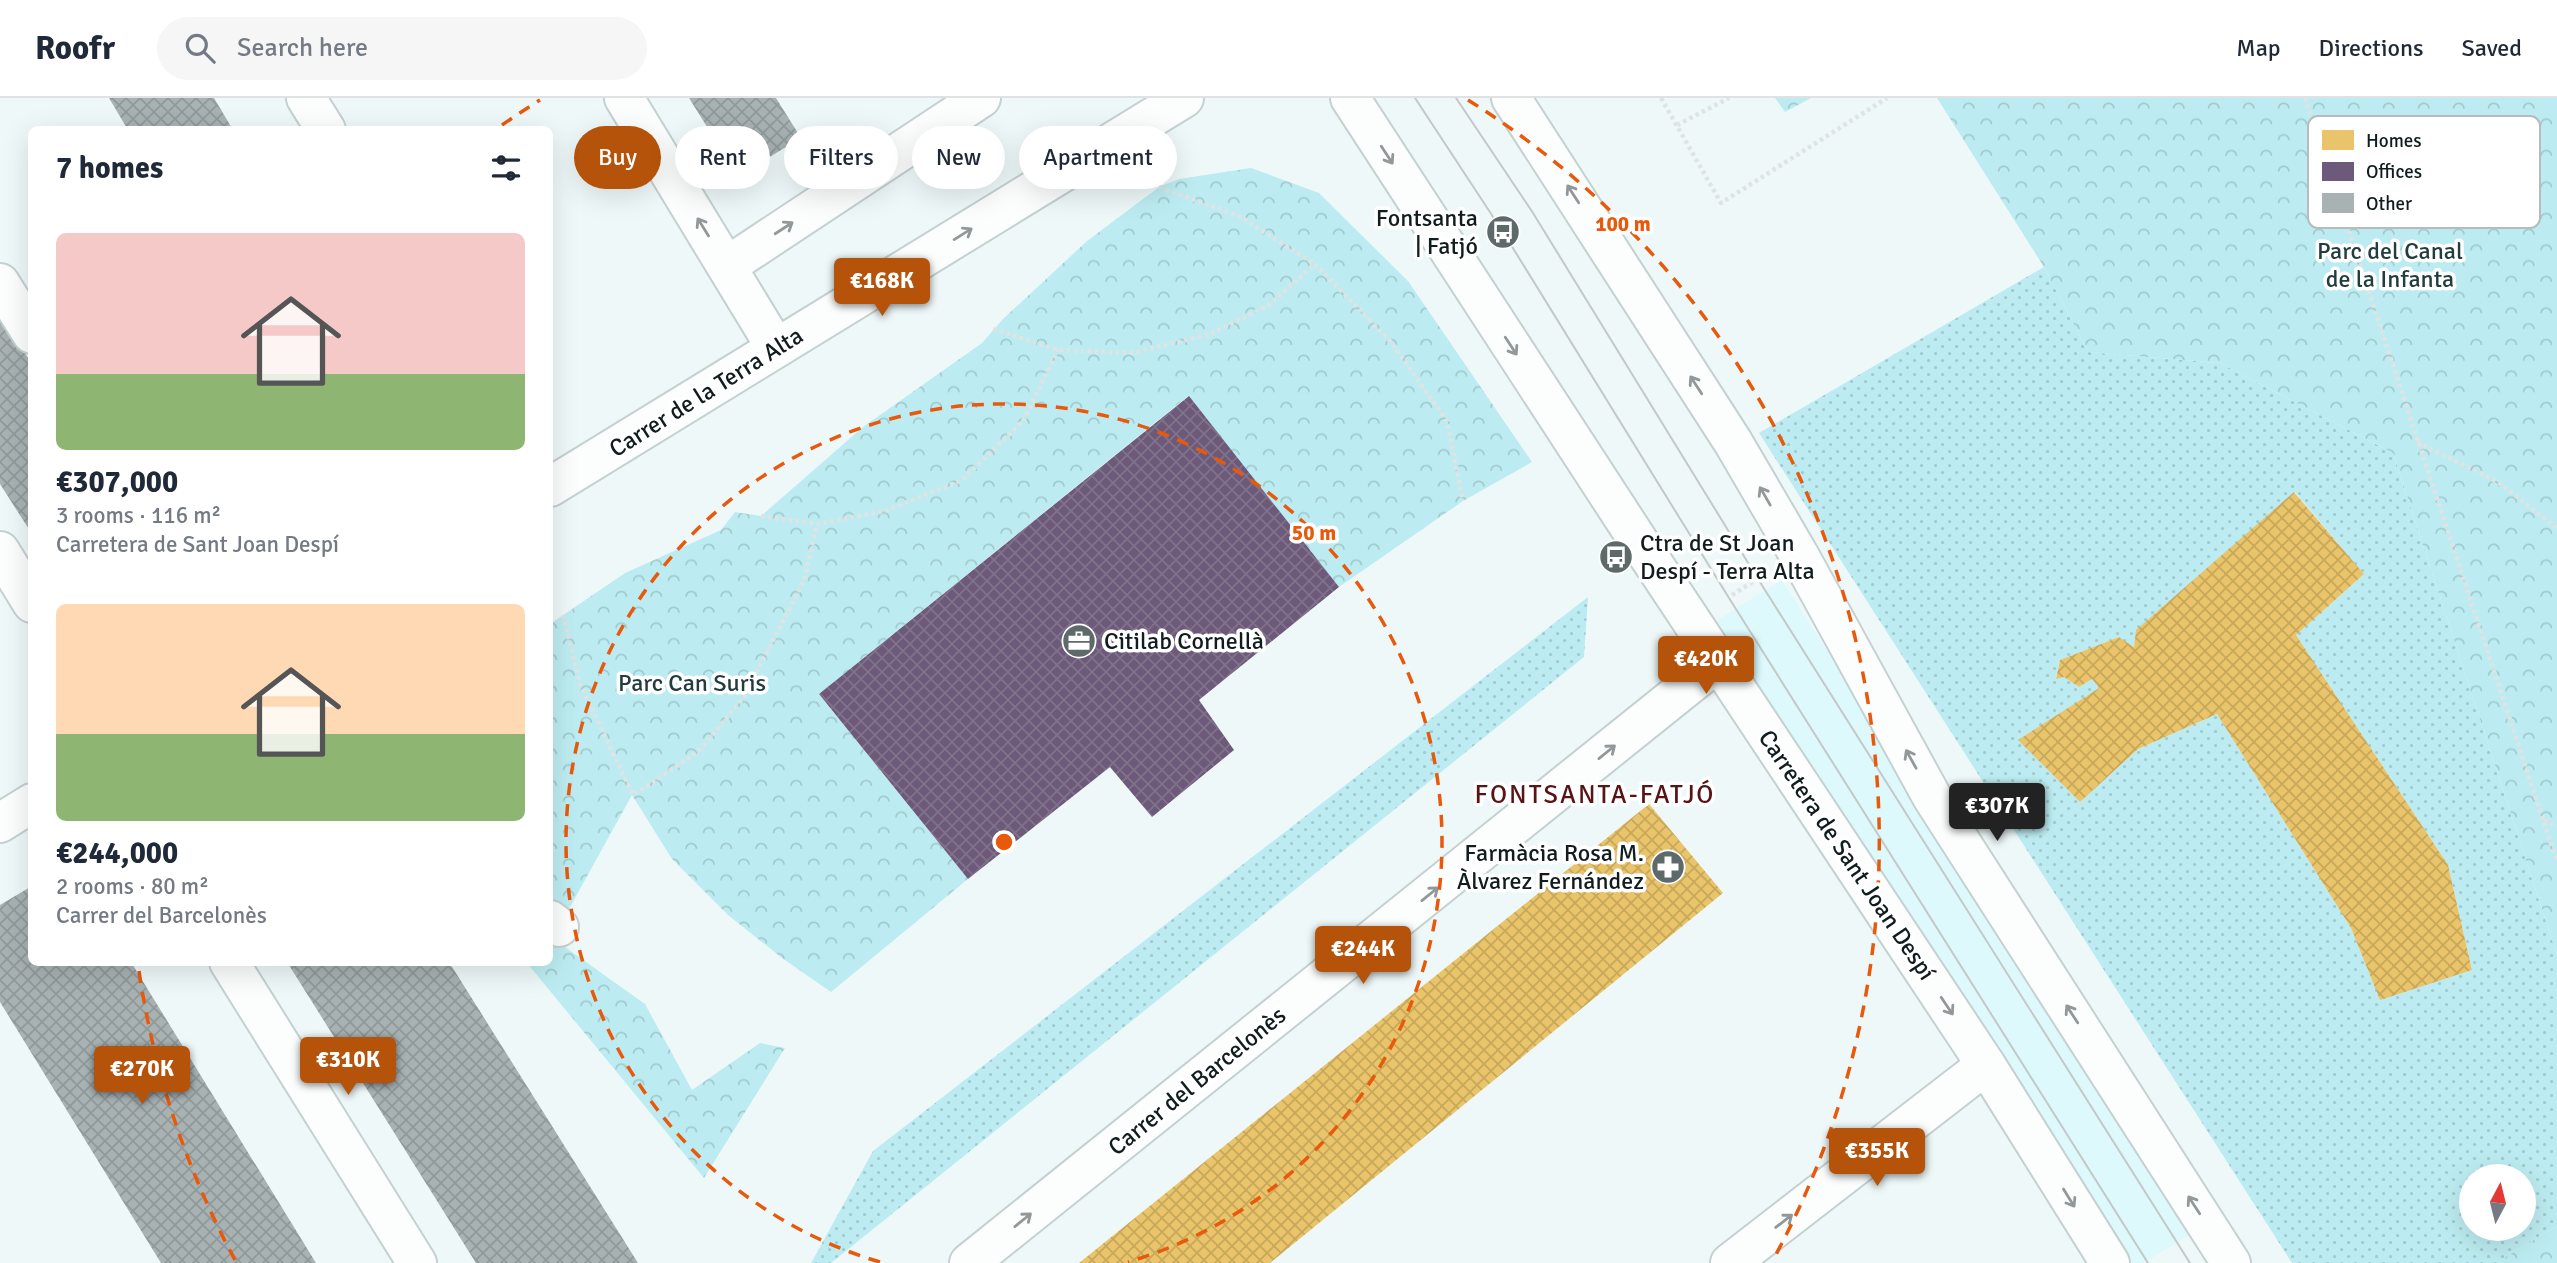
<!DOCTYPE html>
<meta charset="utf-8">
<style>
:root{--surface:#fff;--page:#f6f6f7;--text:#1f2937;--muted:#747a83;--line:#e0e1e3;--accent:#b45309}
body{margin:0;font-family:Signika,sans-serif;background:var(--page);color:var(--text);height:100vh;display:flex;flex-direction:column;font-size:26px;white-space:nowrap}
*{box-sizing:border-box;margin:0}
p{font-size:23px;color:var(--muted)}
.icon{flex:none;width:38px;height:38px;fill:none;stroke:currentColor;stroke-width:2;stroke-linecap:round;stroke-linejoin:round}
.map{position:relative;flex:1;overflow:hidden}
.drawer{position:absolute;left:28px;top:28px;width:525px;height:840px;display:flex;flex-direction:column;background:var(--surface);border-radius:10px;box-shadow:0 7px 28px #0002}
.drawer>*{flex:none}
.hud{position:absolute;left:574px;top:28px;width:665px;height:63px;display:flex;gap:14px}
.needle{width:46px;rotate:7deg}
.buttons{position:absolute;left:2459px;top:1066px;display:grid;gap:14px}
.buttons a{display:grid;place-items:center;width:77px;height:77px;border-radius:50%;background:var(--surface);box-shadow:0 7px 28px #0002;font-size:35px}
.price{position:absolute;translate:-50% -60px;padding:0 16px;border-radius:7px;background:var(--accent);color:#fff;font-size:23px;line-height:46px;filter:drop-shadow(0 2px 4px #0008)}
.price::after{content:'';position:absolute;left:50%;top:42px;width:21px;height:16px;margin-left:-10px;background:inherit;clip-path:polygon(0 0,100% 0,50% 100%)}
.price.selected{background:#222;color:#fff}
ul{padding:0;list-style:none}
li{display:grid;align-content:center;gap:14px;height:371px;padding:0 28px}
li span{display:grid;place-items:center;height:217px;border-radius:10px;color:#555}
li>.icon{margin-inline-start:auto}
span .icon{width:126px;height:126px;fill:#fffc;stroke-width:1}
li b{font-size:30px}
h2{display:flex;justify-content:space-between;align-items:center;height:84px;padding:0 28px;font-size:30px}
.chip{padding:0 24px;border-radius:32px;background:var(--surface);box-shadow:0 7px 28px #0002;font-size:24px;line-height:63px}
.chip.selected{background:var(--accent);color:#fff}
header{display:flex;align-items:center;gap:42px;box-sizing:border-box;height:98px;padding:0 35px;background:var(--surface);border-bottom:2px solid var(--line)}
header strong{font-size:33px}
nav{display:flex;gap:38px;margin-inline-start:auto;font-size:24px}
.search{width:490px;height:63px;background:var(--page);display:flex;align-items:center;gap:18px;box-sizing:border-box;padding:0 24px;border-radius:38px;color:var(--muted);font-size:26px}
.map>svg:first-child{display:block}
</style>
<header>
<strong>Roofr</strong>
<div class="search"><svg class="icon" aria-label="search" viewBox="0 0 24 24"><circle cx="10" cy="10" r="6"/><path d="M15 15l6 6"/></svg>Search here</div>
<nav><a>Map</a><a>Directions</a><a>Saved</a></nav>
</header>
<div class="map">
<svg width="2557" height="1165" viewBox="0 0 2557 1165">
<defs>
<pattern id="grass-dots" width="8" height="8" patternUnits="userSpaceOnUse" patternTransform="scale(1.75)"><rect width="8" height="8" fill="#bcecf1"/><path d="M2 2h.1M6 6h.1" fill="none" stroke="#a1cace" stroke-width="1.8" stroke-linecap="round"/></pattern>
<pattern id="forest-crowns" width="20" height="18" patternUnits="userSpaceOnUse" patternTransform="scale(1.75)"><rect width="20" height="18" fill="#bcecf1"/><path d="M2 6a3 3 0 1 1 6 0M12 15a3 3 0 1 1 6 0" fill="none" stroke="#a1cace"/></pattern>
<pattern id="homes-cross-hatch" width="8" height="8" patternUnits="userSpaceOnUse" patternTransform="scale(1.75)"><rect width="8" height="8" fill="#e9c46a"/><path d="M0 0l8 8M0 8l8-8" fill="none" stroke="#c7a85b"/></pattern>
<pattern id="offices-cross-hatch" width="8" height="8" patternUnits="userSpaceOnUse" patternTransform="scale(1.75)"><rect width="8" height="8" fill="#6d597a"/><path d="M0 0l8 8M0 8l8-8" fill="none" stroke="#80728a"/></pattern>
<pattern id="building-cross-hatch" width="8" height="8" patternUnits="userSpaceOnUse" patternTransform="scale(1.75)"><rect width="8" height="8" fill="#a8b2b3"/><path d="M0 0l8 8M0 8l8-8" fill="none" stroke="#90989a"/></pattern>
</defs>
<rect width="100%" height="100%" fill="#eef8f9"/>
<!-- built -->
<path fill="#ddf9fb" d="M1782,482L2195,1133L2144,1165H2123L1716,523Z"/>
<!-- grass -->
<g fill="url(#grass-dots)" fill-rule="evenodd">
<path d="M2044,169L2088,254L2220,265L2393,355L2557,857V1128L2496,1165H2292L1759,335ZM2295,394L2364,476L2296,537L2448,767L2472,872L2380,901L2351,830L2217,616L2138,651L2080,704L2019,642L2099,590L2092,581L2079,589L2064,579L2056,580L2060,562L2119,539L2134,549L2137,532ZM2471,1078H2524V1130H2471Z"/>
<path d="M1588,499L1584,559L831,1165H811L873,1053Z"/>
</g>
<!-- forest -->
<g fill="url(#forest-crowns)">
<path d="M1775,0H1811L1785,14Z"/>
<path d="M1937,0H2557V857L2393,355L2220,265L2088,254L2044,169Z"/>
<path d="M1251,70L1319,95L1408,183L1532,364L1463,403L1339,489L1188,298L819,596L968,781L831,894L782,860L728,817L672,761L632,697L559,829L551,839L645,906L692,992L760,945L785,950L704,1080L527,865L550,864V526L625,475L721,432L735,414L761,418L863,329L982,245L1003,221L1087,143L1159,89L1179,81Z"/>
<path d="M2557,1128V1165H2496Z"/>
</g>
<!-- homes -->
<g fill="url(#homes-cross-hatch)">
<path d="M2294,394L2364,476L2296,537L2448,767L2472,872L2380,902L2351,830L2217,616L2138,651L2080,704L2018,642L2099,590L2092,581L2079,589L2064,579L2056,581L2060,562L2119,539L2134,549L2136,532Z"/>
<path d="M1649,706L1723,795L1270,1165H1079Z"/>
</g>
<!-- offices -->
<path fill="url(#offices-cross-hatch)" d="M1189,298L1339,489L1199,602L1234,652L1152,719L1110,669L968,781L819,596Z"/>
<!-- building -->
<g fill="url(#building-cross-hatch)">
<path d="M109,0H214L233,32H128Z"/>
<path d="M689,0H776L801,40L738,78Z"/>
<path d="M0,217L32,266V436L0,386Z"/>
<path d="M32,788V864H131L316,1165H161L0,904V807Z"/>
<path d="M287,864H449L638,1165H476Z"/>
</g>
<g fill="none" stroke-linecap="round" stroke-linejoin="round">
<!-- minor casing -->
<g stroke="#c5d0d1" stroke-width="42">
<g id="minor">
<path d="M306,0L326,32"/>
<path d="M624,0L776,250"/>
<path d="M1350,0L1641,447L1986,967L2110,1165"/>
<path d="M1511,0L1733,344L1799,457L1932,699L2231,1165"/>
<path d="M727,168L981,0"/>
<path d="M0,185L32,236"/>
<path d="M550,389L1184,0"/>
<path d="M0,453L32,505"/>
<path d="M0,725L32,705"/>
<path d="M550,822L559,829"/>
<path d="M229,864L417,1165"/>
<path d="M969,1165L1719,563"/>
<path d="M1730,1165L1986,967"/>
</g>
</g>
<!-- path -->
<g stroke="#dfe3e3" stroke-width="4.5" stroke-dasharray="3.5 3.5" stroke-linecap="butt">
<path d="M1661,0L1721,105L1887,0"/>
<path d="M2305,0L2557,764"/>
<path d="M1677,27L1729,0"/>
<path d="M1159,89L1239,118L1315,166L1391,244L1447,323L1463,403"/>
<path d="M993,231L1058,252L1133,255L1210,236L1269,207L1315,166"/>
<path d="M2417,344L2498,384L2557,430"/>
<path d="M761,418L817,426L885,413L962,382L1023,323L1058,252"/>
<path d="M1732,497L1754,483"/>
<path d="M563,517L580,586L633,697L699,653L744,599L804,482L817,426"/>
<path d="M2544,722L2557,728"/>
</g>
<!-- minor -->
<use href="#minor" stroke="#fcfefe" stroke-width="38"/>
<!-- tram -->
<g stroke="#c4c8c8" stroke-width="2">
<path d="M1415,0L1503,134L1729,500L2148,1165"/>
<path d="M1456,0L1533,115L1758,481L2190,1165"/>
</g>
</g>
<!-- one-way arrows -->
<defs><path id="oneway-shaft" d="M-6 0H5M1.5-3L5.5 0L1.5 3" fill="none" stroke-width="1.6" stroke-linecap="round" stroke-linejoin="round" transform="scale(1.75)"/></defs>
<g stroke="#929899">
<use href="#oneway-shaft" transform="translate(1387 57) rotate(57)"/>
<use href="#oneway-shaft" transform="translate(1573 96) rotate(-123)"/>
<use href="#oneway-shaft" transform="translate(703 129) rotate(-122)"/>
<use href="#oneway-shaft" transform="translate(784 130) rotate(-33)"/>
<use href="#oneway-shaft" transform="translate(963 136) rotate(-32)"/>
<use href="#oneway-shaft" transform="translate(1511 248) rotate(57)"/>
<use href="#oneway-shaft" transform="translate(1696 287) rotate(-123)"/>
<use href="#oneway-shaft" transform="translate(1765 398) rotate(-120)"/>
<use href="#oneway-shaft" transform="translate(1607 654) rotate(-39)"/>
<use href="#oneway-shaft" transform="translate(1911 661) rotate(-119)"/>
<use href="#oneway-shaft" transform="translate(1430 796) rotate(-39)"/>
<use href="#oneway-shaft" transform="translate(1947 908) rotate(56)"/>
<use href="#oneway-shaft" transform="translate(2072 916) rotate(-123)"/>
<use href="#oneway-shaft" transform="translate(2069 1100) rotate(58)"/>
<use href="#oneway-shaft" transform="translate(2194 1107) rotate(-123)"/>
<use href="#oneway-shaft" transform="translate(1023 1122) rotate(-39)"/>
<use href="#oneway-shaft" transform="translate(1784 1123) rotate(-38)"/>
</g>
<!-- distance rings -->
<g fill="none" stroke="#e8590c" stroke-width="3.5" stroke-dasharray="12 9">
<path d="M880 1164A438 438 0 1 1 1128 1164"/>
<path d="M235 1162A875 875 0 0 1 138 866M502 27A875 875 0 0 1 540 2M1468 2A875 875 0 0 1 1773 1162"/>
</g>
<!-- icons -->
<defs>
<g id="bus-disc" transform="scale(1.75)"><circle r="9.5" fill="#5e696a" stroke="#fff"/><path d="M-5-6H5V4H4V6H2V4H-2V6H-4V4H-5ZM-3.5-4V0h7V-4ZM-3.5 1.2v1.5H-2V1.2ZM2 1.2v1.5H3.5V1.2Z" fill="#fff"/></g>
<g id="office-disc" transform="scale(1.75)"><circle r="9.5" fill="#5e696a" stroke="#fff"/><path d="M-6-3h4V-5.5h4V-3h4V5H-6ZM-1-4.5V-3h2v-1.5ZM-6 0V1H6V0Z" fill="#fff"/></g>
<g id="pharmacy-disc" transform="scale(1.75)"><circle r="9.5" fill="#5e696a" stroke="#fff"/><path d="M-2-6h4v4h4v4h-4v4h-4v-4h-4v-4h4Z" fill="#fff"/></g>
</defs>
<g fill-rule="evenodd">
<use href="#bus-disc" x="1503" y="134"/>
<use href="#bus-disc" x="1616" y="459"/>
<use href="#office-disc" x="1079" y="543"/>
<use href="#pharmacy-disc" x="1668" y="769"/>
</g>
<g text-anchor="middle" dominant-baseline="central" stroke-width="7" stroke-linejoin="round" paint-order="stroke">
<!-- poi labels -->
<g font-size="24" fill="#101c1d" stroke="#fff" text-anchor="end">
<text x="1478" y="120">Fontsanta<tspan x="1478" dy="28">| Fatjó</tspan></text>
<text x="1640" y="445" text-anchor="start">Ctra de St Joan<tspan x="1640" dy="28">Despí - Terra Alta</tspan></text>
<text x="1104" y="543" text-anchor="start">Citilab Cornellà</text>
<text x="1644" y="755">Farmàcia Rosa M.<tspan x="1644" dy="28">Àlvarez Fernández</tspan></text>
</g>
<!-- park labels -->
<g font-size="24" fill="#233c3e" stroke="#fff">
<text x="2390" y="153">Parc del Canal<tspan x="2390" dy="28">de la Infanta</tspan></text>
<text x="692" y="585">Parc Can Suris</text>
</g>
<!-- street labels -->
<g font-size="24" fill="#101c1d" stroke="#fff">
<text transform="translate(706 294) rotate(-32)">Carrer de la Terra Alta</text>
<text transform="translate(1847 757) rotate(56)">Carretera de Sant Joan Despí</text>
<text transform="translate(1197 983) rotate(-39)">Carrer del Barcelonès</text>
</g>
<!-- neighbourhood labels -->
<g font-size="26" letter-spacing="2" fill="#571315" stroke="#fff">
<text x="1595" y="697">FONTSANTA-FATJÓ</text>
</g>
</g>
<!-- legend -->
<rect x="2308" y="18" width="232" height="112" rx="10" fill="#fff" stroke="#b7bbbb" stroke-width="2"/>
<rect x="2322" y="32" width="32" height="20" fill="#e9c46a"/>
<rect x="2322" y="64" width="32" height="19" fill="#6d597a"/>
<rect x="2322" y="95" width="32" height="20" fill="#a8b2b3"/>
<g font-size="19" fill="#101c1d">
<text x="2366" y="49">Homes</text>
<text x="2366" y="80">Offices</text>
<text x="2366" y="112">Other</text>
</g>
<circle cx="1004" cy="744" r="10" fill="#e8590c" stroke="#fff" stroke-width="3.5"/>
<g font-size="21" text-anchor="middle" font-weight="bold" fill="#e8590c" stroke="#fff" stroke-width="7" stroke-linejoin="round" paint-order="stroke">
<text x="1623" y="133">100 m</text>
<text x="1314" y="442">50 m</text>
</g>
</svg>
<div class="buttons">
<a><svg class="needle" viewBox="-14 -14 28 28"><path d="M0-13l5 13h-10z" fill="#e53935"/><path d="M0 13l5-13h-10z" fill="#747a83"/></svg></a>
</div>
<b class="price" style="left:882px;top:220px">€168K</b>
<b class="price" style="left:1706px;top:598px">€420K</b>
<b class="price selected" style="left:1997px;top:745px">€307K</b>
<b class="price" style="left:1363px;top:888px">€244K</b>
<b class="price" style="left:348px;top:999px">€310K</b>
<b class="price" style="left:142px;top:1008px">€270K</b>
<b class="price" style="left:1877px;top:1090px">€355K</b>
<div class="hud">
<a class="chip selected">Buy</a>
<a class="chip">Rent</a>
<a class="chip">Filters</a>
<a class="chip">New</a>
<a class="chip">Apartment</a>
</div>
<section class="drawer">
<h2>7 homes<svg class="icon" aria-label="filters" viewBox="0 0 24 24"><path d="M4 7h16M4 17h16"/><circle cx="9" cy="7" r="2"/><circle cx="15" cy="17" r="2"/></svg></h2>
<ul>
<li><span style="background:linear-gradient(#f6c9c9 65%,#8fb573 0)"><svg class="icon" aria-label="home" viewBox="0 0 24 24"><path d="M3 11l9-7 9 7M6 9v11h12V9"/></svg></span><div><b>€307,000</b><p>3 rooms · 116 m²</p><p>Carretera de Sant Joan Despí</p></div></li>
<li><span style="background:linear-gradient(#ffd9b3 60%,#8fb573 0)"><svg class="icon" aria-label="home" viewBox="0 0 24 24"><path d="M3 11l9-7 9 7M6 9v11h12V9"/></svg></span><div><b>€244,000</b><p>2 rooms · 80 m²</p><p>Carrer del Barcelonès</p></div></li>
</ul>
</section>
</div>
